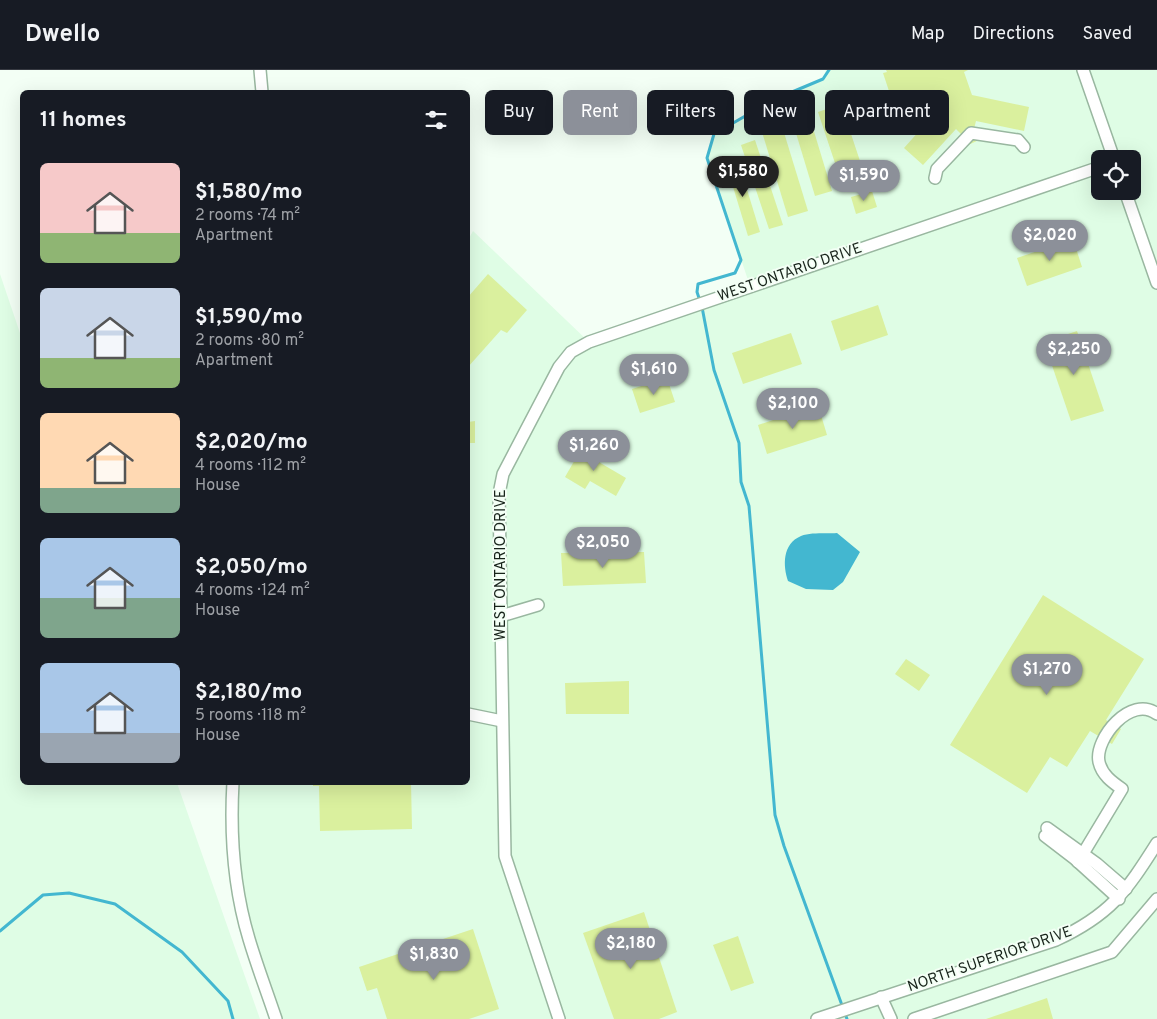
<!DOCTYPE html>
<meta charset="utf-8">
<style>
:root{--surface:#171b24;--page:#242831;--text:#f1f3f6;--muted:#9ea1a6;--line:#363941;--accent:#8c9099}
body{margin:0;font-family:Overpass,sans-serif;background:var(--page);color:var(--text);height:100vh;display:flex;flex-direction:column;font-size:19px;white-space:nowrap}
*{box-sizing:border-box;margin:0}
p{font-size:16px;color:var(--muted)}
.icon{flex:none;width:28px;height:28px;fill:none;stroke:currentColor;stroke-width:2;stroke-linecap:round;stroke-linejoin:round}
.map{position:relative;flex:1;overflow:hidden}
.side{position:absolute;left:20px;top:20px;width:450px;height:695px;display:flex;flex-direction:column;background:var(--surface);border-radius:8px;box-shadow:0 5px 20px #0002}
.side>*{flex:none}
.guide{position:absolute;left:485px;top:20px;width:475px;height:45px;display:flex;gap:10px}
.fabs{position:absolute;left:1091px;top:80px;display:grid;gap:10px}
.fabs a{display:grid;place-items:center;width:50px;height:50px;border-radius:8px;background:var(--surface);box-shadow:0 5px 20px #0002;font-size:25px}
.price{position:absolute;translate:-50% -42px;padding:0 11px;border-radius:18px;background:var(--accent);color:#fff;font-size:16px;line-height:32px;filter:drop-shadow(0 1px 2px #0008)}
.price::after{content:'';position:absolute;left:50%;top:30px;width:15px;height:11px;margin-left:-8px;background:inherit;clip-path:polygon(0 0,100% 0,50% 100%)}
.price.current{background:#222;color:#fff}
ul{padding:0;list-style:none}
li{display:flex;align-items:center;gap:15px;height:125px;padding:0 20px}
li span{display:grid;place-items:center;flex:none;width:140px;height:100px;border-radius:8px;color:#555}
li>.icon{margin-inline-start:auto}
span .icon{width:60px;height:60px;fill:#fffc;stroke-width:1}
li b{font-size:21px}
h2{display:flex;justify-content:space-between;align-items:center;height:60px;padding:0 20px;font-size:21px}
.chip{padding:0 18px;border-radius:8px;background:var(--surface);box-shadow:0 5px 20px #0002;font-size:18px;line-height:45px}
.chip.current{background:var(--accent);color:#fff}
header{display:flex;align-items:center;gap:30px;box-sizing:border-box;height:70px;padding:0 25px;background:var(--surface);border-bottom:1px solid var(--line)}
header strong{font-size:24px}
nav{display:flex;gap:28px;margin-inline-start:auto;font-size:18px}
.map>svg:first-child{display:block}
</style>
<header>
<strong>Dwello</strong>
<nav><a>Map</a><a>Directions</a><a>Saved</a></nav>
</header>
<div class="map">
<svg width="1157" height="949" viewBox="0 0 1157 949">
<rect width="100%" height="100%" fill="#f3fff5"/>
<!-- built -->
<g fill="#dffde5" fill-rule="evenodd">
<path d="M826,0H1157V949H282L239,823L233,713L468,712V170L473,161L589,272L750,216L707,88L714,64L773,30L823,9ZM1100,89H1132V121H1100Z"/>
<path d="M0,204L22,269V712L177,713L260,949H0Z"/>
</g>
<!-- water -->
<path fill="#43b7d0" d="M837,463L860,482L843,512L833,520L806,519L788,511C783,496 782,474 801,466C811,462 827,464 837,463Z"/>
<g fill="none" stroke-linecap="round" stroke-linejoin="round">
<!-- stream -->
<g stroke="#43b7d0" stroke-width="3">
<path d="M700,231L697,222L698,214L735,203L741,190L707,88L714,64L773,30L823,9L829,0"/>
<path d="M702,237L714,300L739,373L741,412L749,436L775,745L784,776L847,949"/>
<path d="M0,861L43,825L69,823L115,834L182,882L228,931L233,949"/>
</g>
</g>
<!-- building -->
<g fill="#daf09e">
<path d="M886,0H968L964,2L972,25L1029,37L1024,61L976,51L974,59L979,70L966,76L961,64L956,59L923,95L904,78L921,59L915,43L903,48L896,29L892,30L883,3L887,2Z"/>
<path d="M729,27L733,39L721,42L718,30Z"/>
<path d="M841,34L865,106L842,114L818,42Z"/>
<path d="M809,45L832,121L815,126L792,50Z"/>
<path d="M782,56L808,141L788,147L762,62Z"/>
<path d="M755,70L783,155L769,159L741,75Z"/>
<path d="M738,90L760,162L748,166L726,94Z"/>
<path d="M872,121L877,137L856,144L851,127Z"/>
<path d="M1073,169L1082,197L1027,216L1017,188Z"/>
<path d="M488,204L527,240L507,263L501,260L468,297V236L470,234L468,227Z"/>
<path d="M878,235L888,265L841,281L831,251Z"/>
<path d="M1077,261L1104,341L1071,351L1044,272Z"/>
<path d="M791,263L802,294L743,314L732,283Z"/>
<path d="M667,308L675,332L640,343L632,319Z"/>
<path d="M818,335L827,365L767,384L758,355Z"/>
<path d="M475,351V373H468V352Z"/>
<path d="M584,374L601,383L597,391L626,408L616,426L590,411L585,419L565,407Z"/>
<path d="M644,482L646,513L563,516L561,483Z"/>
<path d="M1043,525L1144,589L1106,650L1121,659L1112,674L1090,661L1067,697L1050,687L1027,723L950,675Z"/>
<path d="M906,589L930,605L919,621L895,604Z"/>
<path d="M629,611V644H566L565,613Z"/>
<path d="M313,712H411L412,759L320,761L319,716H313Z"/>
<path d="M644,842L677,942L659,949H614L583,863Z"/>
<path d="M473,859L499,939L469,949H387L377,918L367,921L359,897Z"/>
<path d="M738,866L754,913L731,921L713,875Z"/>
<path d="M1047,928L1053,949H986Z"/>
</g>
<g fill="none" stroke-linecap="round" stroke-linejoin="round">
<!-- minor casing -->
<g stroke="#99b7a0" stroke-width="14">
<g id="minor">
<path d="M260,0L262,22"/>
<path d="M1083,0L1114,89"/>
<path d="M935,108L937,99L971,63L1018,70L1024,77"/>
<path d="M1125,121L1157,213"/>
<path d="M501,546L538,535"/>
<path d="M468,644L502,651"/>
<path d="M233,712C230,764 234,819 249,869C257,896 267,922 276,949"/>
<path d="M1047,758L1097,794L1126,819"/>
<path d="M1045,766L1075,789L1119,829"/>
<path d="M1078,792L1122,719C1112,712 1102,705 1099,692C1094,669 1131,624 1157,644"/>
<path d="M881,927L891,949"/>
<path d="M559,949L505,786L499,424L503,404L559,297L571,282L589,272L1100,97"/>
<path d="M817,949L1056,870C1110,845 1126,822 1157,773"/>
<path d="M914,949L1112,882L1157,829"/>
</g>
</g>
<!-- minor -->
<use href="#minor" stroke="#fff" stroke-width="11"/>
</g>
<g text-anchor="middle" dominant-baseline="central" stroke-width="4" stroke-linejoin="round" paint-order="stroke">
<!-- street labels -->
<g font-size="15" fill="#18241b" stroke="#f3fff5">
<text transform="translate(790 203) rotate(-19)">WEST ONTARIO DRIVE</text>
<text transform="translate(501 495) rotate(-90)">WEST ONTARIO DRIVE</text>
<text transform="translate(990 890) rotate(-19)">NORTH SUPERIOR DRIVE</text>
</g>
</g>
</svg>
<div class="fabs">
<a><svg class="icon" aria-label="locate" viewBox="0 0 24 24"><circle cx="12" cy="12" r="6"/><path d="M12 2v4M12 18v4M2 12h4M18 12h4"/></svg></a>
</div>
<b class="price current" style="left:743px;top:128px">$1,580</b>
<b class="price" style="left:864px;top:132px">$1,590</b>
<b class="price" style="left:1050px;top:192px">$2,020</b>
<b class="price" style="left:1074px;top:306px">$2,250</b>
<b class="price" style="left:654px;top:326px">$1,610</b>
<b class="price" style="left:793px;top:360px">$2,100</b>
<b class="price" style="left:594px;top:402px">$1,260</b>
<b class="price" style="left:603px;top:499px">$2,050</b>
<b class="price" style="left:1047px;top:626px">$1,270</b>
<b class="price" style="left:631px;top:900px">$2,180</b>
<b class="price" style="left:434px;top:911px">$1,830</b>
<div class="guide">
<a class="chip">Buy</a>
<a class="chip current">Rent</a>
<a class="chip">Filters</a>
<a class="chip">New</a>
<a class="chip">Apartment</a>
</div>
<section class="side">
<h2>11 homes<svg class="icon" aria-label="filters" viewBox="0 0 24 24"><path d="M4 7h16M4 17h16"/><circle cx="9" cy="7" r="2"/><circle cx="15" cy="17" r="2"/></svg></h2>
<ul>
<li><span style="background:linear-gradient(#f6c9c9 70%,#8fb573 0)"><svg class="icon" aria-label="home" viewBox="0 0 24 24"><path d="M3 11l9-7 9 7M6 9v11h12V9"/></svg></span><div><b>$1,580/mo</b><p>2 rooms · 74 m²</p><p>Apartment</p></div></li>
<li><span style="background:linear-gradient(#c9d6e8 70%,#8fb573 0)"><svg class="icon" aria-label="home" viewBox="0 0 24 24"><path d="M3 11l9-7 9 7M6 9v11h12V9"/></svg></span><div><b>$1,590/mo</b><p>2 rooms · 80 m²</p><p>Apartment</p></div></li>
<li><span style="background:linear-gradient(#ffd9b3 75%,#7fa58c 0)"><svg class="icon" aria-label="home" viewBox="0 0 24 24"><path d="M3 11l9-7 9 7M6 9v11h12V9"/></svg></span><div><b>$2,020/mo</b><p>4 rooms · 112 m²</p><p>House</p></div></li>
<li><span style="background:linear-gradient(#a9c7e8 60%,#7fa58c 0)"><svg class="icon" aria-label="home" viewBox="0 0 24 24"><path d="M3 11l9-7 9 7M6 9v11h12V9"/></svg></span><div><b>$2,050/mo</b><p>4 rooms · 124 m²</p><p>House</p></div></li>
<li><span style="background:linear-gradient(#a9c7e8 70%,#9aa5b1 0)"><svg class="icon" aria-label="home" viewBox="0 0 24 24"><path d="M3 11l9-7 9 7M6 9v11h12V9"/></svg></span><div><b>$2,180/mo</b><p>5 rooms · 118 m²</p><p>House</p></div></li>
</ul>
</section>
</div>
